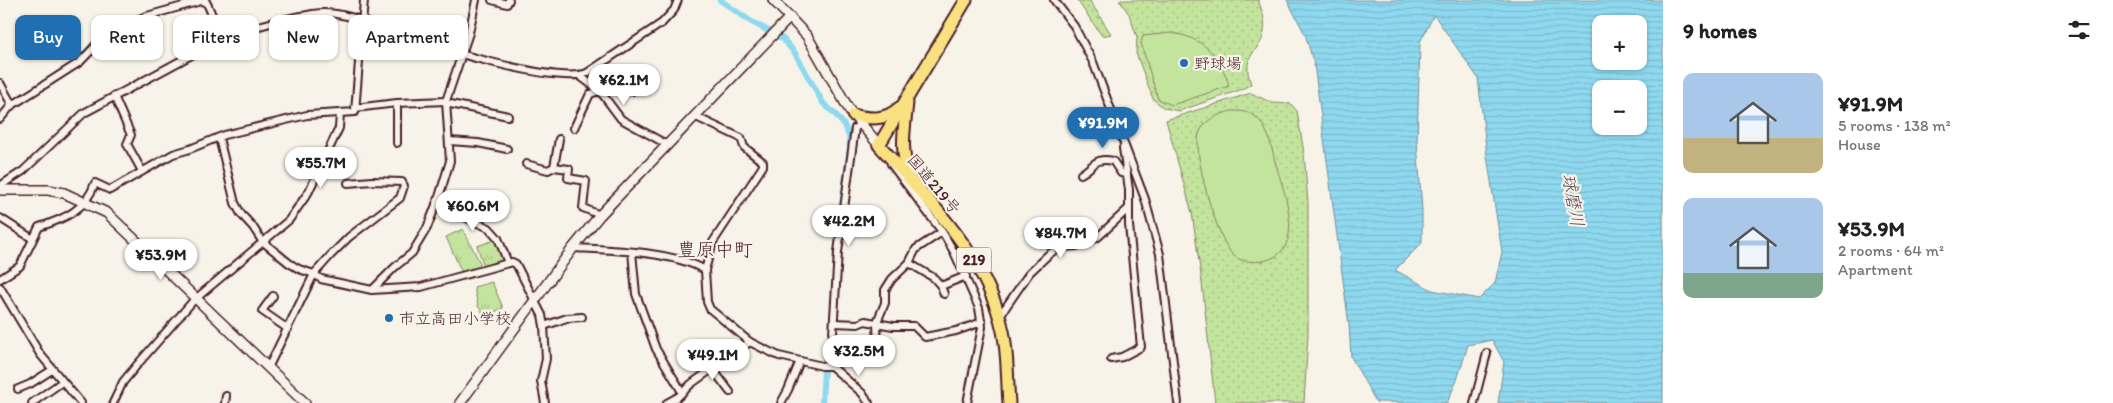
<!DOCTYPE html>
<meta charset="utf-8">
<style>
:root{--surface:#fff;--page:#f2f2f2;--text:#222;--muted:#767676;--accent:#1f6fb2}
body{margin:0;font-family:Itim,"Klee One",sans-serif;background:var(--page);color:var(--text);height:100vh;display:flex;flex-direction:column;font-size:19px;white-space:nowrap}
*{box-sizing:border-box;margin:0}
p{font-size:16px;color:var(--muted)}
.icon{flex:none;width:28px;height:28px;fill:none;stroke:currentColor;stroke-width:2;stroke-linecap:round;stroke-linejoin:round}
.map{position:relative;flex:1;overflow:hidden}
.sheet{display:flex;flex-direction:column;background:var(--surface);width:450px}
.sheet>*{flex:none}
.top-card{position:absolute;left:15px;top:15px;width:475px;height:45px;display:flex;gap:10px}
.tools{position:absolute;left:1592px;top:15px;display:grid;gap:10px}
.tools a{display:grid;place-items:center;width:55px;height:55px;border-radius:10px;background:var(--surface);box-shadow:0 1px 4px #0004;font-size:25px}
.price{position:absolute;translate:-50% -42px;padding:0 11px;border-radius:18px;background:#fff;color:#222;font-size:16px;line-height:32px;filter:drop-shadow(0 1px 2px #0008)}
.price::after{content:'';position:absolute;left:50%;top:30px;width:15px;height:11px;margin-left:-8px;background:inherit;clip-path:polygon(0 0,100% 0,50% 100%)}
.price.current{background:var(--accent);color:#fff}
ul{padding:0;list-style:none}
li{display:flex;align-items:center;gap:15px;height:125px;padding:0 20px}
li span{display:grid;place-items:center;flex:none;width:140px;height:100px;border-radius:10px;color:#555}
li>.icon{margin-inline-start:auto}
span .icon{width:60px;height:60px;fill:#fffc;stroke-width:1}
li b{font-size:21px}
h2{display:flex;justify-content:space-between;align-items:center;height:60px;padding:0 20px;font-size:21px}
.tag{padding:0 18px;border-radius:10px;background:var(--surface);box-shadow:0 1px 4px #0004;font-size:18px;line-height:45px}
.tag.current{background:var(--accent);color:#fff}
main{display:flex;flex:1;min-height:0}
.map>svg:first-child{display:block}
</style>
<main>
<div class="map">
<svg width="1663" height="403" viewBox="0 0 1663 403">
<defs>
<pattern id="grass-tufts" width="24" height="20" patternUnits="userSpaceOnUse" patternTransform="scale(1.25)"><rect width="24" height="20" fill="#c2e49d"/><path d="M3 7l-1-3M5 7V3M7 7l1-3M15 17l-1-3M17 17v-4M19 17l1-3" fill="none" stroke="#a8c387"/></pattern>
<pattern id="park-dots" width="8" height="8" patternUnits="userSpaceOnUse" patternTransform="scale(1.25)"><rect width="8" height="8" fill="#c2e49d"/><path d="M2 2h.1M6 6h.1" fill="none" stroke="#a8c387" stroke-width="1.8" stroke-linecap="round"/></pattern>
<pattern id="water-rules" width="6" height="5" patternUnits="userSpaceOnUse" patternTransform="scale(1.25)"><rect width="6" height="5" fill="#8ed9ef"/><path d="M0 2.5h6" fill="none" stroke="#7cbacd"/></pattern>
</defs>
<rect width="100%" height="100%" fill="#f7f3e8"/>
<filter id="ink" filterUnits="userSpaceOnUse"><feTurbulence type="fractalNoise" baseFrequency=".02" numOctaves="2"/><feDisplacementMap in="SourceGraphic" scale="10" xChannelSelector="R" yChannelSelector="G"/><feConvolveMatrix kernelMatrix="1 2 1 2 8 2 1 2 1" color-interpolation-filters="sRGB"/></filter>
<g filter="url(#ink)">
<!-- grass -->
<g fill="url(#grass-tufts)" stroke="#868264">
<path d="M463,229L483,269L463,275L446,237Z"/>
<path d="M495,240L506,262L485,269L477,246Z"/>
<path d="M492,282L503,308L485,316L478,306L474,287Z"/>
</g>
<!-- park -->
<g fill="url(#park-dots)" stroke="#868264">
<path d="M1077,0L1090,1L1111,34L1102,36Z"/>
<path d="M1119,0H1258C1262,11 1266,20 1264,32C1261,53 1240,52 1251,84L1243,89L1179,111L1164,108L1153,99L1136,53L1137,37L1129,14Z"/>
<path d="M1251,93L1272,103L1291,104L1297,111L1304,153L1308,203V335L1304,403H1215L1202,283L1192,213L1166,120Z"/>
</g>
<!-- garden -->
<g fill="#c2e49d" stroke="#868264">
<path d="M1171,33C1203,37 1221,56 1229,86L1172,105L1158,99L1141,43L1143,36Z"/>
<path d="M1231,111C1241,111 1248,111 1256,117C1269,128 1272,150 1276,165C1284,192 1308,252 1263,261C1254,262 1241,262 1234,256C1218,243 1190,148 1200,131C1207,118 1218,115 1231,111Z"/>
</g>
<!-- water -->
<path fill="url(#water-rules)" stroke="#738fa1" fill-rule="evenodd" d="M1287,0H1663V403H1498L1504,362L1492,340L1468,345L1457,380L1447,403L1376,402L1351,357L1349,325L1314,64L1305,34ZM1434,15L1478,78L1487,156L1502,252L1495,283L1479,299L1432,290L1395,270L1422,243V210L1417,141L1420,42ZM1601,24H1639V61H1601ZM1601,89H1639V126H1601Z"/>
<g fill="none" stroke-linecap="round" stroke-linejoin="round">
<!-- stream -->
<g stroke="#738fa1" stroke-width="2">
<path d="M135,18L156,10"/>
<path d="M45,81L77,60L102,31L110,28"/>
<path d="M13,101L26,93"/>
<path d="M0,113L8,103"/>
</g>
<!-- canal -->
<g stroke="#8ed9ef" stroke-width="6">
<path d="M720,0L750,21L783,39L795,53L823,103L836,115L844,125L849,136L850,148L837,240"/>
<path d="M825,361L831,335"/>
<path d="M822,403L824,369"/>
</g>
<!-- street casing -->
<g stroke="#4a1f2b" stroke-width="10">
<g id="street">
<path d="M205,0C212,11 214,26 223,35"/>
<path d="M492,0L507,4L509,0"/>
<path d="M1054,0L1074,26L1093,62L1145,199L1160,254L1178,403"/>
<path d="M580,76L600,91L621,119L666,144"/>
<path d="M0,83L12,105"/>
<path d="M598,89L613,87L632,91L635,79"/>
<path d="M114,96L131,135L127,144L142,171"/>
<path d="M397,103V143"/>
<path d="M446,103L508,116"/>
<path d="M355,108L397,103L446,101"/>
<path d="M694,116L741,138L744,147L763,162V166L713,242L705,270L707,302L710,309L750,342L764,349L779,356L822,366H831L862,393L869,403"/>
<path d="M0,119L11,106L80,62L110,31L147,16L201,1L206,2"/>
<path d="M574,128L590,94L600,91"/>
<path d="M219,138L235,203L241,214L253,227L262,241L289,263L299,269L314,274L321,279L372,290L421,287L512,262L516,264L542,315L544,326L546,359L541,381L545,403"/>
<path d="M559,139L554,167L569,169L568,178L586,181L583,208L600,215"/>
<path d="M449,141L478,143L507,149"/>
<path d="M526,164L548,170L554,167"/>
<path d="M891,164L943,233L954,252L979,308L982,327L967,403"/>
<path d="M1081,174C1095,166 1094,157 1113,161L1121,173L1127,175"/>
<path d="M0,189L3,184L23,171L84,113L221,39L223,35C249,29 275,21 301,16C308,15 316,13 323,13C350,13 375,26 399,35C435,47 556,85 587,73L662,23L674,10L678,0"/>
<path d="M436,204L489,228L498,238L508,263"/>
<path d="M0,218L33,239"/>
<path d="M573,248C611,250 672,251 705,270"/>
<path d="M632,252L636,294L656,349L682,392"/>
<path d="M909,263L934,278L941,286"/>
<path d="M0,279L20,266L39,227C64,219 86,210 95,183L110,190L173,154L190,149L224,135L307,115L355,112L364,0"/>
<path d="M0,287L40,354L81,403"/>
<path d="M372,290L395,267L412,253L427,228L439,197L450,161L446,101L469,33L476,0"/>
<path d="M944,294L941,286L966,276"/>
<path d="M273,296L262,311L288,329"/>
<path d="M999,317L1030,272L1048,255L1059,247L1076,246L1098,237L1129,208"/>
<path d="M834,323L858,324L865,321L893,326H914L925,337L956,331L982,322"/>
<path d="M544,326L567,318L582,317"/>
<path d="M878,356L877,322L885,303V290L892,279L909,263L916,249L942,232"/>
<path d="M1111,359L1122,357L1141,347L1129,225V190L1123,148"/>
<path d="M831,366L838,252L855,128L860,124"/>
<path d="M268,368L314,274L331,255L349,237L400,198L404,186L402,182L372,181L348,183"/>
<path d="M712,368L730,392"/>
<path d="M18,389L30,384L52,370"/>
<path d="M32,403L62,382"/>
<path d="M113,403L123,382L137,365L193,301L289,220L308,193L339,128L340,114"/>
<path d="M225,403L226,396"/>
<path d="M667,403L678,397L691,384L750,342"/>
<path d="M781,403L788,390L800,361"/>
<path d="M1474,403L1487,353"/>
</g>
</g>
<!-- secondary casing -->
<g stroke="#4a1f2b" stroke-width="12">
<g id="secondary">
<path d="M773,0L807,36L850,111L879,145"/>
<path d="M0,190H48L64,193L107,213L305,403"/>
<path d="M460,403L573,248L600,215L790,17"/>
</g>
</g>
<!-- highway casing -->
<g stroke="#4a1f2b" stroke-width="15">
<g id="highway">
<path d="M966,0L879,145C928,200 987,256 1003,331C1008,354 1007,379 1009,403"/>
<path d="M907,103C904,131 900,149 909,176"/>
<path d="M853,115C870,119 885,121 899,108"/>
</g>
</g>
<!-- street -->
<use href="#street" stroke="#f7f3e8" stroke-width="6"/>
<!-- secondary -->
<use href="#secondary" stroke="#f7f3e8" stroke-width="9"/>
<!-- highway -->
<use href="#highway" stroke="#f9e181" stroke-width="11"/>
</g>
</g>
<!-- markers -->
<g fill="#1f6fb2" stroke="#f7f3e8" stroke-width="2">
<circle cx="1184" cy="63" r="5"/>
<circle cx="389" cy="318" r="5"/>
</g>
<g text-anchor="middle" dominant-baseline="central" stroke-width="4.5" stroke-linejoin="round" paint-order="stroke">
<!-- shield labels -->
<rect fill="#f7f3e8" stroke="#7e5f64" stroke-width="1" x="956.5" y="247.5" width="35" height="25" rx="4"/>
<g font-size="15" font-weight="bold" fill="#4a1f2b">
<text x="974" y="260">219</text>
</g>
<!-- poi labels -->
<g font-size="16" fill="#4a1f2b" stroke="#f7f3e8" text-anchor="start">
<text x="1194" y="63">野球場</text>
<text x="399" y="318">市立高田小学校</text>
</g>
<!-- street labels -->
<g font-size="16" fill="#4a1f2b" stroke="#f7f3e8">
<text transform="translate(934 184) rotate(50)">国道219号</text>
</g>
<!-- water labels -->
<g font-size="18" font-style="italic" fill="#5b4e5c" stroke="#f7f3e8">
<text transform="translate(1573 200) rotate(80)">球磨川</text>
</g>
<!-- quarter labels -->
<g font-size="19" fill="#4a1f2b" stroke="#f7f3e8">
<text x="715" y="249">豊原中町</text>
</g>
</g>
</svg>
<div class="tools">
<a>+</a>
<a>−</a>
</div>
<b class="price" style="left:624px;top:106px">¥62.1M</b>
<b class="price current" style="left:1103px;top:149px">¥91.9M</b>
<b class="price" style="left:321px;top:189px">¥55.7M</b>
<b class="price" style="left:473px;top:232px">¥60.6M</b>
<b class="price" style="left:849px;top:247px">¥42.2M</b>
<b class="price" style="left:1061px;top:259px">¥84.7M</b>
<b class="price" style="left:161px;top:281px">¥53.9M</b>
<b class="price" style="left:859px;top:377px">¥32.5M</b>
<b class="price" style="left:713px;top:381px">¥49.1M</b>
<div class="top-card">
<a class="tag current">Buy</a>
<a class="tag">Rent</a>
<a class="tag">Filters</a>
<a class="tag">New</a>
<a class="tag">Apartment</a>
</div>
</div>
<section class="sheet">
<h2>9 homes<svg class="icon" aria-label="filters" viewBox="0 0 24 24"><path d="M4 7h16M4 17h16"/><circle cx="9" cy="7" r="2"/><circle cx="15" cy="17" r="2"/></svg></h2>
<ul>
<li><span style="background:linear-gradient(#a9c7e8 65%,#c2b280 0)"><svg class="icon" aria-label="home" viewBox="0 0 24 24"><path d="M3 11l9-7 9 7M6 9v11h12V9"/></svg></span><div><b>¥91.9M</b><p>5 rooms · 138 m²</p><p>House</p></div></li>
<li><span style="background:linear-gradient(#a9c7e8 75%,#7fa58c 0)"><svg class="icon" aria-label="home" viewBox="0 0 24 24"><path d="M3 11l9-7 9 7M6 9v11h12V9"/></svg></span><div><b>¥53.9M</b><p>2 rooms · 64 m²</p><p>Apartment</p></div></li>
</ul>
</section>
</main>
